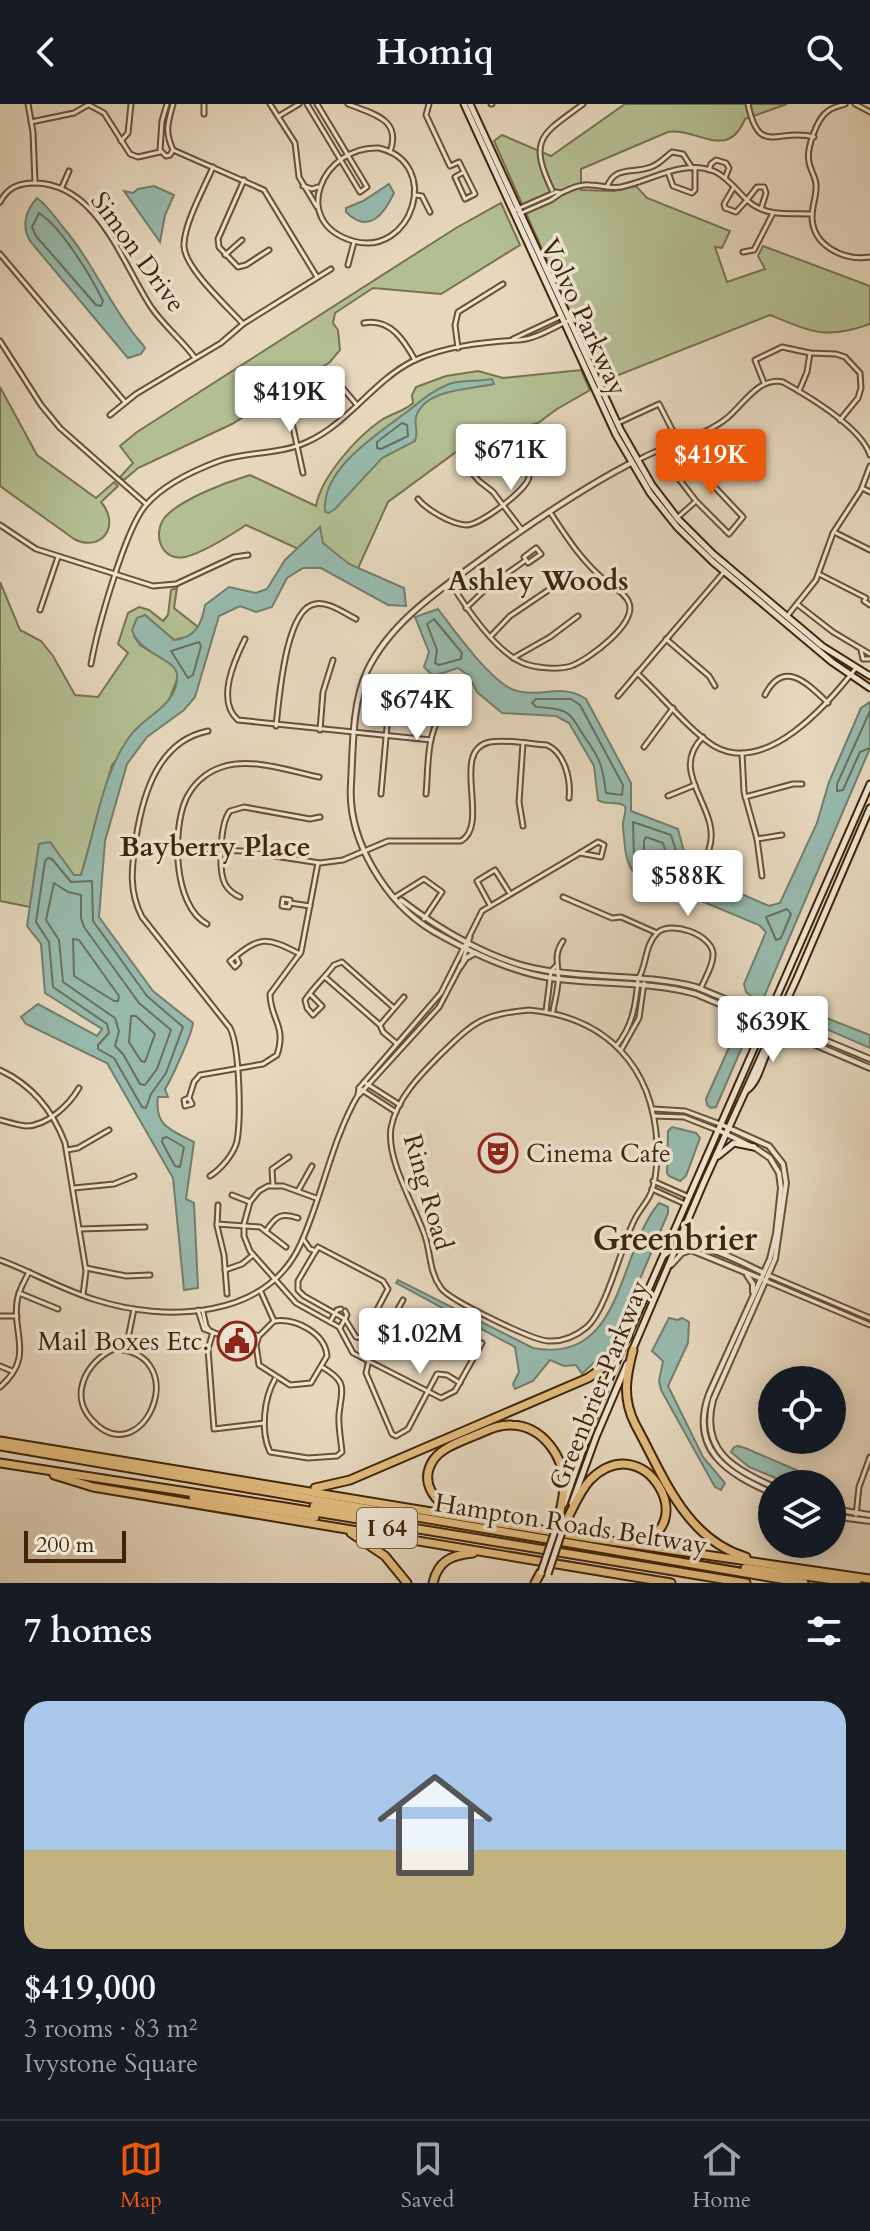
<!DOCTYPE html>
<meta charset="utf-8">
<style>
:root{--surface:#171b24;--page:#20242c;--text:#f1f3f6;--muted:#9ea1a6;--line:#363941;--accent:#ea580c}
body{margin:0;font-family:Cardo,serif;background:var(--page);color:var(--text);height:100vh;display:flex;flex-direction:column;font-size:30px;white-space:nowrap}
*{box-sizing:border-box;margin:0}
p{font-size:26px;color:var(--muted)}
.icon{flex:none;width:44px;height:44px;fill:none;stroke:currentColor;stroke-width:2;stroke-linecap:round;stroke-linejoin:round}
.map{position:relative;height:1479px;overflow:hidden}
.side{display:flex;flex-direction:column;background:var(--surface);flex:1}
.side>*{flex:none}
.buttons{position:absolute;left:758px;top:1262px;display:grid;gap:16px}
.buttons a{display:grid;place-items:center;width:88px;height:88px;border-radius:50%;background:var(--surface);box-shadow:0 4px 20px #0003;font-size:40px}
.scale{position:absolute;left:24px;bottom:20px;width:102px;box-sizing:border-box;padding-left:8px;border:4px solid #3f2409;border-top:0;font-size:22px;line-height:28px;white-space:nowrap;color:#3f2409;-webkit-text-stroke:6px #efe5d4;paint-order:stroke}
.price{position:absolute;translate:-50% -68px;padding:0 18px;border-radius:8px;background:#fff;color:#222;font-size:26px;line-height:52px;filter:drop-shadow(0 2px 4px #0008)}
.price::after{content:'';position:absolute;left:50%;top:48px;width:24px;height:18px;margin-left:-12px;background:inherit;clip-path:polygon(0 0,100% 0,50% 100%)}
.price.active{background:var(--accent);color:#fff}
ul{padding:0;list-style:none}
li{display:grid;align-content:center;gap:16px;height:424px;padding:0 24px}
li+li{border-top:2px solid var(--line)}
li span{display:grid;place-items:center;height:248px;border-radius:24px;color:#555}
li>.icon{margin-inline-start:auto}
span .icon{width:144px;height:144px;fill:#fffc;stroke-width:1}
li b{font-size:34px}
h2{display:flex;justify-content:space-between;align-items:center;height:96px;padding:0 24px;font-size:34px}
header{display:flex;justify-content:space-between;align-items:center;height:104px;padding:0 24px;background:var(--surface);font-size:36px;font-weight:800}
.dock{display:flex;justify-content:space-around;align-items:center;height:112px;border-top:2px solid var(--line);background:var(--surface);font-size:22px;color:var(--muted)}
.dock a{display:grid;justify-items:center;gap:4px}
.dock .active{color:var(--accent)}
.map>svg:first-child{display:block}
</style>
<header><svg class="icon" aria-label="back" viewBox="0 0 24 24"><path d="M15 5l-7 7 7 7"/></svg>Homiq<svg class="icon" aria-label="search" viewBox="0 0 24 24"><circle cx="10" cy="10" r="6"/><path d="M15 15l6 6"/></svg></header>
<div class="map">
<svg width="870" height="1479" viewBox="0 0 870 1479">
<rect width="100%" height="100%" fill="#e6d7bd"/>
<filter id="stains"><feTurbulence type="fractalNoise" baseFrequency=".0025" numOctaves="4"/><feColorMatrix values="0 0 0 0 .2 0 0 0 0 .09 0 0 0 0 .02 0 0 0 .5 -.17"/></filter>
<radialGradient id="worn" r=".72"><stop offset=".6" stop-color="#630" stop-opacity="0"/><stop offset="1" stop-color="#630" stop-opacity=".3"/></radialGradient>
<!-- green -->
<g fill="#b3bf93" stroke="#79724e" stroke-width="2">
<path d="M625,0H787L745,15C727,58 697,23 668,28L581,65V86L614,87L636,82L647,94L730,127L722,144L715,143L727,178L765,165L758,152L763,142L870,182V220C826,236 812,228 770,211L601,278L494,37L502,31L551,52Z"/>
<path d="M501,99L520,141L441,190L373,184L335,209L333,219L338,226L340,246L330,258L232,320L138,364L124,376L120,373L133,359L120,342L137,328L456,124Z"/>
<path d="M581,266L590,286L557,305L538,319L471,337L388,398L355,471L246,421C231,431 202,449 185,453C160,458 151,427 167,411C184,394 227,378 250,371L316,402C321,373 356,334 380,317C392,309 403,308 413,299L412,291L416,283L446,272L478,267L503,274Z"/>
<path d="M0,283L37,351L96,394L114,378L118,382L101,398C121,421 102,449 74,435L0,382Z"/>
<path d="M0,478L20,526L41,537L53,552L75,591L98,593L128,549L118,540L128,509L139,503L149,506L163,517L168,511L171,486L177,484L174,504L198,523L191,532L174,536L145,511L134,532L140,541L168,558L176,565L178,573L169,596L112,661L81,771L74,772L50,738L39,740L30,803L0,797Z"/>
</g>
<!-- water -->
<g fill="#97baad" stroke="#747e6b" stroke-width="2">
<path d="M389,80L394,89C384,110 369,131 346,108V104L363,97Z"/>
<path d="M154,82L174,91L165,111L160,138L124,87L133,89L138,85Z"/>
<path d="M37,94C47,101 54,112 62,122C94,159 111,205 143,241L145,244L141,250L128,254L30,137C21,122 26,106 37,94Z"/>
<path d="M492,275L494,280C471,285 424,285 416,313C414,321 419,328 415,337L382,354L335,405L329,409L325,408C321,364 378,330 408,307C422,296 432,287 449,280C462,275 478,278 492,275Z"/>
<path d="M320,423L323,439L349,460L404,484L406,502L388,501L321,464H303L287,474L272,503L256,508L240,502L219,512L195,593L184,606L147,633L127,660L105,737L99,813L153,887L193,919C192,930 172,974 165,985L168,993H158C154,1022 171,1026 194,1038L186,1095L194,1099L198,1184L184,1186L173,1074L107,959L26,920L21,913L38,900L97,932L102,925L45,889L41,840L27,822L39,740L50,738L74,771H81C96,725 101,672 130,632C144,612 179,601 177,571C177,555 140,551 132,526L137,514L145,511L174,536C195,534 202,520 205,501L229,483L256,489L267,485L285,456Z"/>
<path d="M438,505C453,525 491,578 514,586C538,595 562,578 586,595L631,679V707L678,725L689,767L769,802L780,799L817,719L829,678L861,604L870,598V644L764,893H752L746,888L744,880L766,828L759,821L634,769C624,756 625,739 623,723C622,714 627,711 625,702C616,696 606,702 598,696L594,662L569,619L556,612L502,609L477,588L469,572L458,564L433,572L424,563L429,548L415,513Z"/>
<path d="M793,901L870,931V944L794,911L791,904Z"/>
<path d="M740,919L749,927L716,1003L711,1004L707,1001L706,995Z"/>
<path d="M672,1023L696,1029L700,1034L686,1072L680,1077L669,1072L667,1069L668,1027Z"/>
<path d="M659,1099L668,1103V1109L618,1227L611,1242L582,1270L576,1261L564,1262L550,1256L533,1277L515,1285L513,1280L519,1268L515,1243L396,1179L398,1176L533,1244C624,1261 617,1149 659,1099Z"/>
<path d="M669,1214L678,1216L682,1214L689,1218L688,1239L668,1282L703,1353L725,1379L721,1386L715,1383L661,1286L659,1277L663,1257L652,1247Z"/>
<path d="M738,1342L745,1344L829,1380H790L749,1363L731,1348L734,1343Z"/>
</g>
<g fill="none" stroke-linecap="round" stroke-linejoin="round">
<!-- shore -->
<g stroke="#6b6f5b" stroke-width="2">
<path d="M39,109C62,124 91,172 103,197L101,202L96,201L36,132L32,123Z"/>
<path d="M402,319L407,321L408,332L381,345L377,344V338Z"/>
<path d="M434,515L462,549L461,555L439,561L435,559L437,546L427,520Z"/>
<path d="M199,538L201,542L193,571L188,574L171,547Z"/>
<path d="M571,595L580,601L623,681L622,691L606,689C603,664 601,656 586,635C568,608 572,605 536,603L532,599L536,595Z"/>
<path d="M870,607L837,680V687L843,686L860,648L870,644"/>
<path d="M633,718L671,731L685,775L683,779L638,762L634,755Z"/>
<path d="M646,733L663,739L668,757L666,761L644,754V737Z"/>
<path d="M48,754L52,755L71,778L92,777L93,817L147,892L183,923L166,969L151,990L146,1004L142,1003L114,954L98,945V941L109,929L107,920L53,883L49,838L36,818L45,757Z"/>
<path d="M54,779L68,788L81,791V814L84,823L139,899L171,926L157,965L145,981L140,980L123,950L115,942L119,927L115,914L63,878L59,836L46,816Z"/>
<path d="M787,805L791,810L781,834L776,836L766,813Z"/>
<path d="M73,835L79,836L119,892L118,897H114L74,872Z"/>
<path d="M131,912H136L155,930L145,958L141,957L129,938Z"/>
<path d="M167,1033L184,1043L180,1063L175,1062L162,1038L163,1034Z"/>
</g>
<!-- minor casing -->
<g stroke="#695136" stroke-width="7">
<g id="minor">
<path d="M28,0L33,28L35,79"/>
<path d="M167,0L162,17L160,46L166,52L170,51L173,46C165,28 167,21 173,0"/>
<path d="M270,0L295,39L299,73L317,103"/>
<path d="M307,0L360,88L367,83L317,0"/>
<path d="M348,0C373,10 402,15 390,48"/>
<path d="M429,0L426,11L450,62L459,58L475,90L465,95L455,73L464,68"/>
<path d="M491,0H492"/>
<path d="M748,0C759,54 778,23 814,33"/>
<path d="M845,0C840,2 833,3 828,7C817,14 806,45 809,58C810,66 816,73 816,81C817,91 812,102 812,112C812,142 844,157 870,153"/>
<path d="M855,0L870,8"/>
<path d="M89,1L104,9L130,50L138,53L160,48"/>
<path d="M204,10V0"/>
<path d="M279,12L299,0"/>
<path d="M31,18L74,9L88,1"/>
<path d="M121,37L128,29L131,0"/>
<path d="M379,44C443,59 412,154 353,137C288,118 323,41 379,44Z"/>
<path d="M173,46L264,86L317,173"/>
<path d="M213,63C204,84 185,118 184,140C182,162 228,203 243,220"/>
<path d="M709,66L711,60L716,56L726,59L729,64L725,74"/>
<path d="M668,68L673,82L692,89L695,86V64"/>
<path d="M244,76L218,135L219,143L238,163L246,161L269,146"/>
<path d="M303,82L312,85L318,83"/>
<path d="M62,83L69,67"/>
<path d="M607,83C615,61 633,70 651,63C660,60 665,53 672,48L683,50L692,64"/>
<path d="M734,83L724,100L725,104L736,108L747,96"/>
<path d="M552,86C527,34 543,30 583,0"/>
<path d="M561,89C570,85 579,80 590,81C600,81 611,85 621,83C651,77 684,54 716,68C729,75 737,87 748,97C766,113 790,109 812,110"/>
<path d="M416,91L422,92L430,108"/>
<path d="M747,96L757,83H764L766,89L761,105"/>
<path d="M0,98C8,83 19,79 35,79C98,80 122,159 151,203C164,222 182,236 195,254"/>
<path d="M513,107L556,88L561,89L551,96L519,110"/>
<path d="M743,148L754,146L773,109"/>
<path d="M0,150L125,298"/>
<path d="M225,151L242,136"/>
<path d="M348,161L354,138"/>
<path d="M364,219C390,214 404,236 415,256"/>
<path d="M513,235L560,213"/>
<path d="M0,237L41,301L60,324L145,399"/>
<path d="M458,244L455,221L458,208L503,180"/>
<path d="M764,279L755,256L782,243L810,249L836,250L845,253L860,269L861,284L858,294L840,316"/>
<path d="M341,282L357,301"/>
<path d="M799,287L807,268L810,249"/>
<path d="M110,311L136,290L221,239L243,220L331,165"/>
<path d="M291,314L303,369"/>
<path d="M618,319L659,300L678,337"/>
<path d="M682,336L694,361L743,413L729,430L696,397L679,375L694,361"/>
<path d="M640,355C667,340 702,334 727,314C743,301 759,272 783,278C808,292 861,323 870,351"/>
<path d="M472,369L479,377L493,388L522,426"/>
<path d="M862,384L870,388"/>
<path d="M418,395C427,406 451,420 466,421C479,422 527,386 529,373C530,362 521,355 519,345"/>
<path d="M677,414L695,398"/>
<path d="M0,421L36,445L153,482L176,480L234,453L248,451"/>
<path d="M834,428L870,446"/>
<path d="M819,470L866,494L864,497L870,501"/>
<path d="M450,478C465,502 496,548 523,559C535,564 558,566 571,562C588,556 637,520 629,499C626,490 615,484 607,478C583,459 567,434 550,408"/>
<path d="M797,500L833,528L870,550"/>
<path d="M466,504L488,483L526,456L528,459L541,450L536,444L524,453L526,456"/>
<path d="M40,506L58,453"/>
<path d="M788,511L816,476L833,429L861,386L870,362"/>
<path d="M491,532L510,512L556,481"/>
<path d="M245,535C234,557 216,597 238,616L431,636"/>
<path d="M666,535L709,572L715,582"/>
<path d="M861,546L863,555H870"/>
<path d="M513,554L550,533L578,512"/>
<path d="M91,560C97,526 125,425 146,401C163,381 195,366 219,357C248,347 279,351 307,338C348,320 373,277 413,257C444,242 485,238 519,236C536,235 554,223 570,216"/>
<path d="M637,569C660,590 689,626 714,642C766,672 828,600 856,564"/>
<path d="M765,591C784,554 808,580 828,599"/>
<path d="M618,592L724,468"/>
<path d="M276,622C279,597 285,505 315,500C328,497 344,509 356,515"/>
<path d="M320,626L323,588L333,556"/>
<path d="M208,627C158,637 143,690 136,734C132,762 128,786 142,813L230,924C240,944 241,1015 237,1037C234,1050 221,1065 210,1072"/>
<path d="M703,633C666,670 723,705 709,745"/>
<path d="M523,639L519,698L523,722"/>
<path d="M644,643L673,604"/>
<path d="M742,649L744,688L757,735L762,772"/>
<path d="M381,690L389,600L398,576"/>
<path d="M426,690C429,660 425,625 448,603"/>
<path d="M668,692L695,681"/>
<path d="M745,693L793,680H802"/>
<path d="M757,735L782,731"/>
<path d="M598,738L604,741L601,753L580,749Z"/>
<path d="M135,742L242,747L320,759L343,756L388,737H461C491,720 449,646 490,638C507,635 530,640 547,641C565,649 571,676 569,694"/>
<path d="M240,793C233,790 229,787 225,780C218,766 220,719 230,707L244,703L310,715L320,713"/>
<path d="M395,793L424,775L442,788L424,815"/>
<path d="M563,793L612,814L621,813L657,829"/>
<path d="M290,799L289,803L282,802L283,795L290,796V799L310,802"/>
<path d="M490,801L477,777L495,766L509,788"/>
<path d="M207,820C173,802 172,726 186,695C193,680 206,668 222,663C251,653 290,667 319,673"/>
<path d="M236,852L239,859L235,863L230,857C260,832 265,832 300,850"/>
<path d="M463,856L470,833"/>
<path d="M326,874L380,921L383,928L396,939"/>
<path d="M310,890L322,902L313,911L307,904L305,896C314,883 325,873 334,861L342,858L394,904"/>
<path d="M529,906C606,913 653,962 657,1040C657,1055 657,1079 649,1093C644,1102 637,1109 633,1119C621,1144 606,1206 587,1223C576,1232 562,1238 548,1237C532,1236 449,1196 441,1184C429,1168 431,1150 425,1132C415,1102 386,1056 391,1024C396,995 421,970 441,950C474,918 482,910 529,906Z"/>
<path d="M546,907L551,867L556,862"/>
<path d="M553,907C555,895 560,879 558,868C557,856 555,848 563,837"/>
<path d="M380,921L404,893"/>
<path d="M617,941C633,921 636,900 638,875C647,862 644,842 657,829C670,816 711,830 713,849C714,860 705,874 701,884"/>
<path d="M621,946L639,914L644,879"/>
<path d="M0,966C32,981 53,1007 65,1039L86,1167L83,1191"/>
<path d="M364,978L400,1001"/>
<path d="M359,984L396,1008"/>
<path d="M359,991L439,903L460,863"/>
<path d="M189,994L192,1000L185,1002L184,996L189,994L194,978L200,971L263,960L277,951C287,922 270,915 270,890L301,848L318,759"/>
<path d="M654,1005L685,1007L720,1020"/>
<path d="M654,1012L684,1013L717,1026"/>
<path d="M0,1016C8,1018 18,1021 26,1022C47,1022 69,1001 79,984"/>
<path d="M67,1046L78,1044L109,1026"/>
<path d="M653,1077L689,1093"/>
<path d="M273,1081L272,1065L289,1053"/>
<path d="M74,1084L114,1080L134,1072"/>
<path d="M652,1085L685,1100"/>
<path d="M298,1087L312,1062"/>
<path d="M232,1091L250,1098"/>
<path d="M316,1094L283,1082H268L259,1087L250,1098L244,1120V1132L250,1147L296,1199L339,1223L353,1249L441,1294L455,1287L482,1239"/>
<path d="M218,1101L217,1122L224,1151L227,1190"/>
<path d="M217,1120L260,1123L286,1143"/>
<path d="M80,1125L145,1123"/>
<path d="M266,1127C276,1112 281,1108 298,1114"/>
<path d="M303,1135L310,1145L316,1147"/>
<path d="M318,1143L383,1177L388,1185L362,1234L356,1233L345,1215L304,1192L298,1186V1177Z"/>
<path d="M0,1156C32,1168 63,1186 96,1196C165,1218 267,1216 301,1139C323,1090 331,1038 358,991L359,984L441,889L482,807L580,749"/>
<path d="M86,1164L126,1172L150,1171"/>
<path d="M225,1166L242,1160L253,1151"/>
<path d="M768,1171L870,1214"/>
<path d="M766,1177L870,1221"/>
<path d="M261,1188L274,1217"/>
<path d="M19,1189L58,1205"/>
<path d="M403,1196L369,1256L366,1269L392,1330L396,1332L408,1325L437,1270L447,1271L460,1279"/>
<path d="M198,1206L204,1225L223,1232L248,1228L259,1232L256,1241L259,1261L290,1281L311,1279L327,1252C325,1229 296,1214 274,1217L259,1232"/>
<path d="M203,1208L206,1222L209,1226"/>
<path d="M0,1212H17"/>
<path d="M392,1215L447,1243L458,1224"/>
<path d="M330,1218L337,1206L341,1205"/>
<path d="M340,1224L347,1211L345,1207"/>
<path d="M213,1228L208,1245L214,1325L264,1319"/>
<path d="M126,1244L134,1205"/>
<path d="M114,1245C196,1249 142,1373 91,1315C69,1290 87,1257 114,1245Z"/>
<path d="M0,1262L12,1267"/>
<path d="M275,1275C264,1294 260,1327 270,1348L308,1354L337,1352L342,1348C341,1336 338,1322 339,1310C342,1284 348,1278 322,1263"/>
<path d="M0,1283C35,1253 12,1230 17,1198C18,1187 24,1178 29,1168"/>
<path d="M856,1411L859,1383L870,1353"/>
</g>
</g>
<!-- tertiary casing -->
<g stroke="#695136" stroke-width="8">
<g id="tertiary">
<path d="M631,359C579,386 531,419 483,454C441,485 391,517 367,567C352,600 353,644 351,680C347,736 386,799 433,827C468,847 511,868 551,874C599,881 649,877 696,890L870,964"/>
<path d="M401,796C440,826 494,858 543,866C594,875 646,870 696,883L870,955"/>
<path d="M460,863L466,854L475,849"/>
<path d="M720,1020L769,1042L783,1060L786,1079L775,1155L713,1296C700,1346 733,1365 772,1382"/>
<path d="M718,1026L757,1045L770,1054L779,1069L781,1084L776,1130L770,1155L709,1290C689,1346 727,1369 772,1389"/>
<path d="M665,1151C690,1127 737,1157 764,1169"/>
<path d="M671,1161L682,1149L691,1146L762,1175"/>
<path d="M747,1171L753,1180V1188"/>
<path d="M832,1405L870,1411"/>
<path d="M832,1412L870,1417"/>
</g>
</g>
<!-- secondary casing -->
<g stroke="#3f2409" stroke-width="9">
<g id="secondary">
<path d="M464,0L616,331L650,389L677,423L713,458L832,558L870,584"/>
<path d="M470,0L620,325L652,381L678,415L713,450L822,542L870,572"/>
<path d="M747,986C767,971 761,926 794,932"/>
<path d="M718,1052L734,1039L754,1043"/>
<path d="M688,1119L690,1133L707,1145"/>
<path d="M628,1232L870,680"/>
<path d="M632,1247L704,1078L797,874L870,704"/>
<path d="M572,1399L596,1333L627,1260"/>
<path d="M564,1400L597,1305L622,1245"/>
</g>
</g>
<!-- motorway casing -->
<g stroke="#3f2409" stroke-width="11">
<g id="motorway">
<path d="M633,1246C626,1273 622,1294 635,1320C663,1371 685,1435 746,1453"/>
<path d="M0,1337L590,1434L870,1475"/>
<path d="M0,1342L804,1479"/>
<path d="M0,1359L285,1403L746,1479"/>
<path d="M54,1371L93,1383L671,1479"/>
<path d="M315,1384L350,1376L588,1274L607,1261L628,1232"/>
<path d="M193,1393L315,1413"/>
<path d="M314,1402L377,1413"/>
<path d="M457,1408C435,1400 418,1378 434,1355C443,1343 462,1337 476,1331C488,1326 499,1320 512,1321C542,1322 564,1352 564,1381C564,1393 560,1406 558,1418"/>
<path d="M565,1419C573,1405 579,1388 590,1376C646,1320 703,1429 635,1437"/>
<path d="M351,1429L385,1452L407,1479"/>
<path d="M745,1464L857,1479"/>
<path d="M433,1479C438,1457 451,1451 473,1449"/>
<path d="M535,1479L541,1468"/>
</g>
</g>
<!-- minor -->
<use href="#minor" stroke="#efe5d4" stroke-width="3"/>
<!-- tertiary -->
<use href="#tertiary" stroke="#efe5d4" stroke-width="4"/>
<!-- secondary -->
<use href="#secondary" stroke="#efe5d4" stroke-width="5"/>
<!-- motorway -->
<use href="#motorway" stroke="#e3bc7e" stroke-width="7"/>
<!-- secondary-bridge casing -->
<g stroke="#3f2409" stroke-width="9" stroke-linecap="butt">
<g id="secondary-bridge">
<path d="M541,1468L558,1418"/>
<path d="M548,1470L565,1419"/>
</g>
</g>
<!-- secondary-bridge -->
<use href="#secondary-bridge" stroke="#efe5d4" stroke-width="5"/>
</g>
<!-- icons -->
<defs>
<g id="theatre-ring" transform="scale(2)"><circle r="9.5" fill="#efe5d4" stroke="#8f2418" stroke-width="1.5"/><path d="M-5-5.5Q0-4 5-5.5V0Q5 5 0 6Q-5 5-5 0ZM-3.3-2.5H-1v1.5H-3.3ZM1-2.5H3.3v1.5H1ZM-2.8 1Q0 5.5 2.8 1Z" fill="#8f2418"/></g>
<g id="civic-ring" transform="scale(2)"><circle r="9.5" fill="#efe5d4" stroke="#8f2418" stroke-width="1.5"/><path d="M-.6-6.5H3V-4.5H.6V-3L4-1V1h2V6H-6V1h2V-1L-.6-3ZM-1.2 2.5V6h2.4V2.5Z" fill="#8f2418"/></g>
</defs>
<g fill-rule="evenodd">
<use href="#theatre-ring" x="498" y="1049"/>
<use href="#civic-ring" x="237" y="1237"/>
</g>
<g text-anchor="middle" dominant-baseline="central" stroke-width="7" stroke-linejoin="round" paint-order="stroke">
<!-- shield labels -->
<rect fill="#efe5d4" stroke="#745e46" stroke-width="2" x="357" y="1404" width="60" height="40" rx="6"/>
<g font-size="24" font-weight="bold" fill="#3f2409">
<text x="387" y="1424">I 64</text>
</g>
<!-- street labels -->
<g font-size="26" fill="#3f2409" stroke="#efe5d4">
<text transform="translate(138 148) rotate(54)">Simon Drive</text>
<text transform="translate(584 213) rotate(65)">Volvo Parkway</text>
<text transform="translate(428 1088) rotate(74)">Ring Road</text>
<text transform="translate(599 1281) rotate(-68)">Greenbrier Parkway</text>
<text transform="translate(571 1420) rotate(9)">Hampton Roads Beltway</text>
</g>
<!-- poi labels -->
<g font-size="26" fill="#3f2409" stroke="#efe5d4" text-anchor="start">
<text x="526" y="1049">Cinema Cafe</text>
<text x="209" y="1237" text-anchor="end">Mail Boxes Etc.</text>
</g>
<!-- neighbourhood labels -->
<g font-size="28" font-weight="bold" fill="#3f2409" stroke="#efe5d4">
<text x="538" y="477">Ashley Woods</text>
<text x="215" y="743">Bayberry Place</text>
</g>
<!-- district labels -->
<g font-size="34" font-weight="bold" fill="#3f2409" stroke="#efe5d4">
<text x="675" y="1135">Greenbrier</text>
</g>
</g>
<rect width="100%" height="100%" filter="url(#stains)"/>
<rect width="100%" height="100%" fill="url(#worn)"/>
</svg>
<div class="buttons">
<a><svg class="icon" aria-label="locate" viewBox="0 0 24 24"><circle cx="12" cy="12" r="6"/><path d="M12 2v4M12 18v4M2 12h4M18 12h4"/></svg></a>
<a><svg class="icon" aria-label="layers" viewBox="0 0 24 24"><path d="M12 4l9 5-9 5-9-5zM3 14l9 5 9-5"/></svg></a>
</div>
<div class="scale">200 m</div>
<b class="price" style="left:290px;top:330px">$419K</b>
<b class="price" style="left:511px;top:388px">$671K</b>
<b class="price active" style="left:711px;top:393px">$419K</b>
<b class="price" style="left:417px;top:638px">$674K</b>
<b class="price" style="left:688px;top:814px">$588K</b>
<b class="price" style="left:773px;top:960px">$639K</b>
<b class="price" style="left:420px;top:1272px">$1.02M</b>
</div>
<section class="side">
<h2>7 homes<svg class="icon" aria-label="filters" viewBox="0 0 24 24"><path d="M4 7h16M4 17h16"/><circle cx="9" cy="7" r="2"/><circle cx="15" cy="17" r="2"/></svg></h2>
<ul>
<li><span style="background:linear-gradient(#a9c7e8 60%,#c2b280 0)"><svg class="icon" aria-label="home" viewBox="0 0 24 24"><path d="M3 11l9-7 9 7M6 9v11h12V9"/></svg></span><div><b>$419,000</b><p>3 rooms · 83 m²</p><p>Ivystone Square</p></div></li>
</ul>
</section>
<nav class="dock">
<a class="active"><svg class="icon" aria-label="map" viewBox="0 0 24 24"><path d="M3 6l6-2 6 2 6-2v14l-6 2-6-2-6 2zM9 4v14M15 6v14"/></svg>Map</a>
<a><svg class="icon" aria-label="saved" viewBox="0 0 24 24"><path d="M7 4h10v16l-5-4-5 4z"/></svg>Saved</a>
<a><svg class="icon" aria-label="home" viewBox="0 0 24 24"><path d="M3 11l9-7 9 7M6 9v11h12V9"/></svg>Home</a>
</nav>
